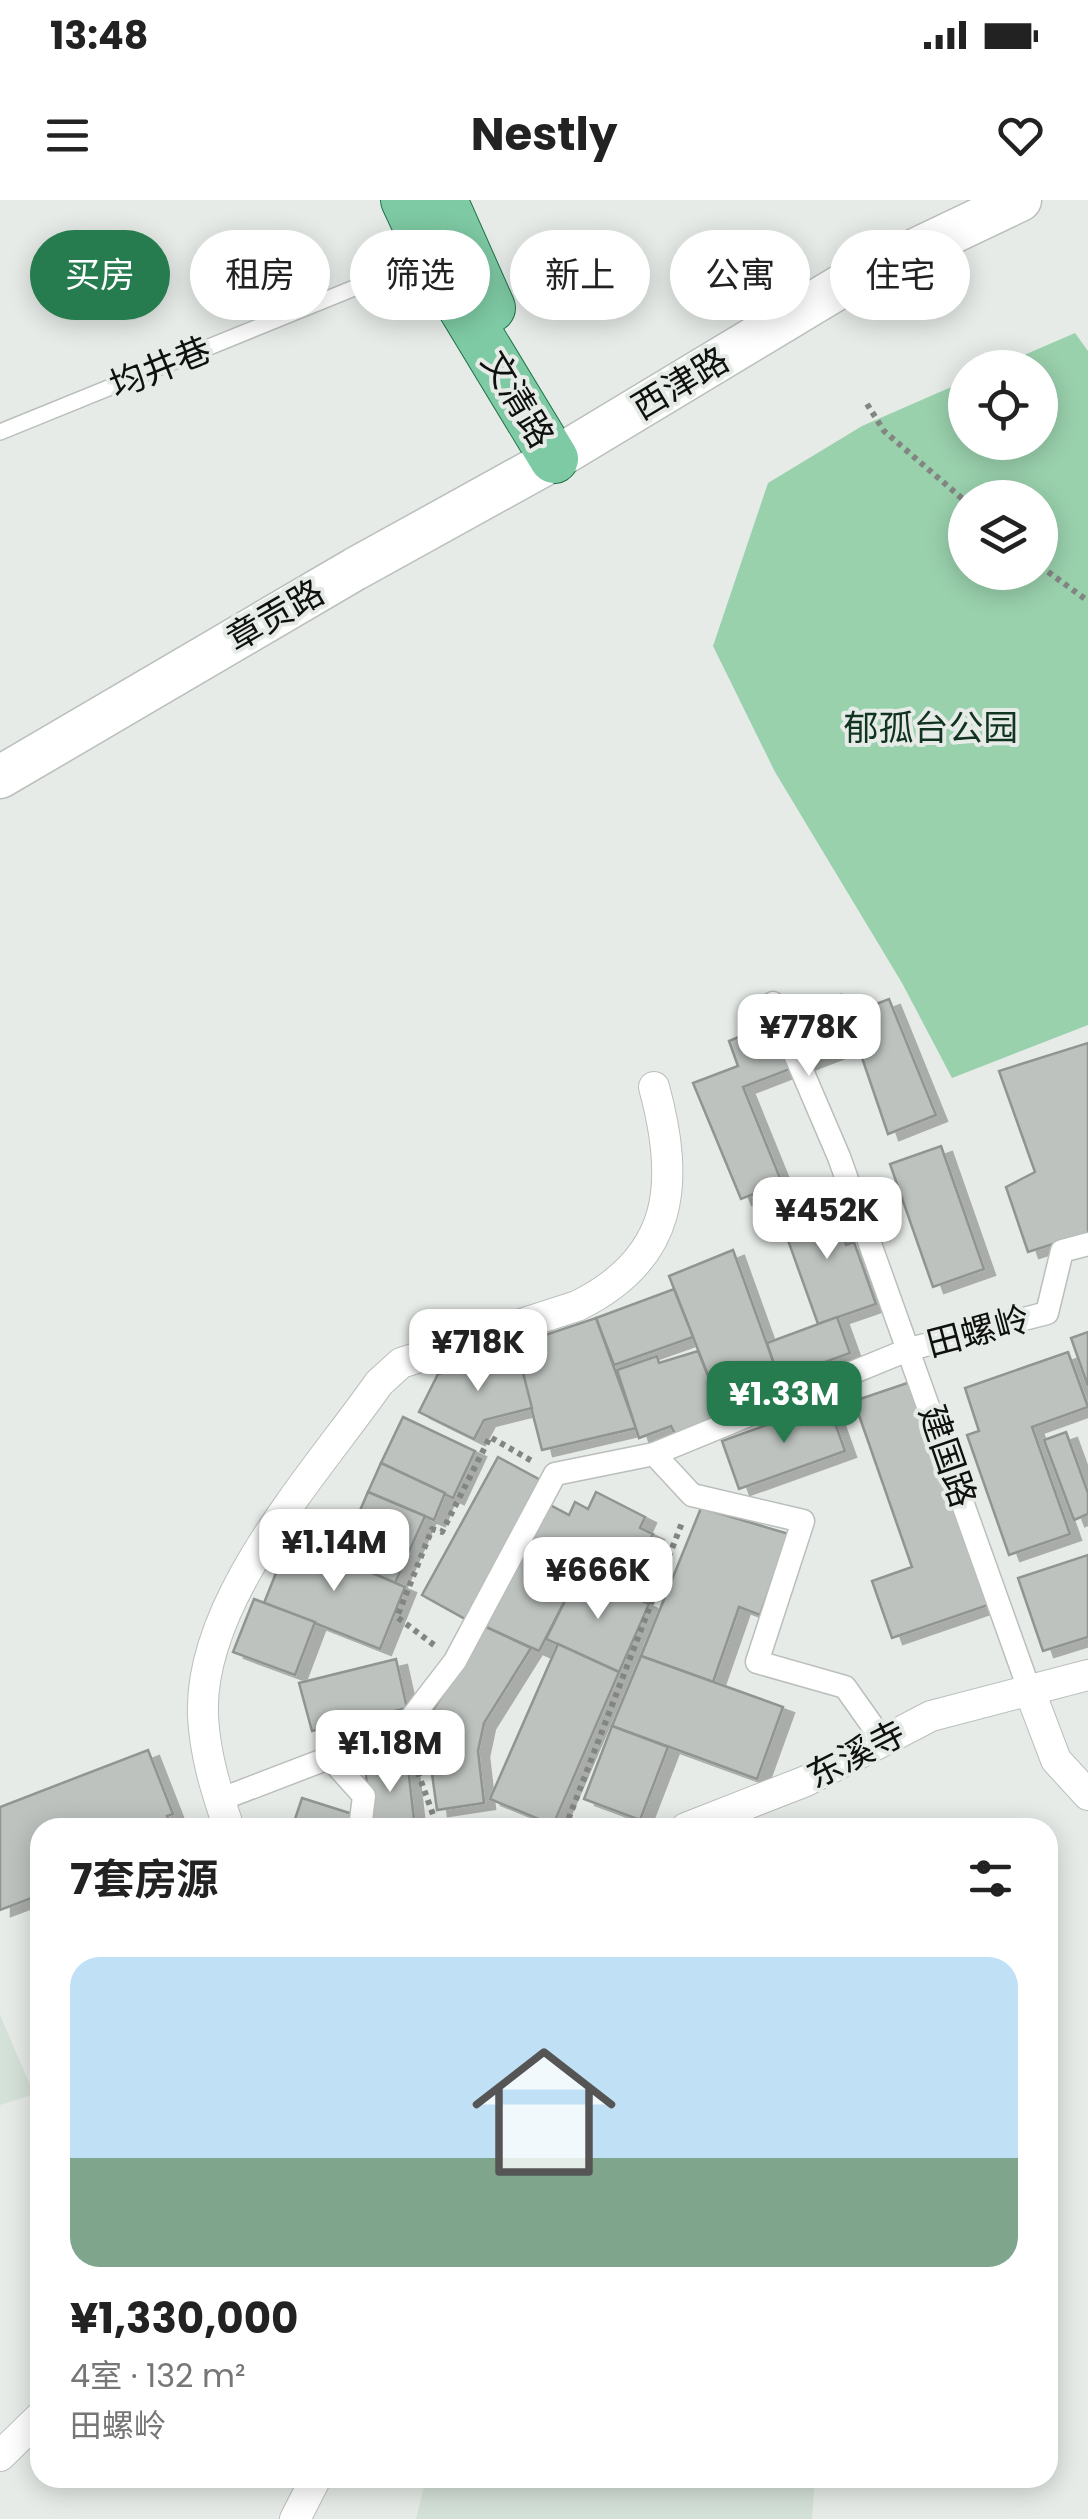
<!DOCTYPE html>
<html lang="zh">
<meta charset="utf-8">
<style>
:root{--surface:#fff;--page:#f2f2f2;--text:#222;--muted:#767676;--accent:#267c4f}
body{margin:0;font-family:Poppins,"Noto Sans SC",sans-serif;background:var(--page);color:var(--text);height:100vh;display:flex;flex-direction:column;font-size:38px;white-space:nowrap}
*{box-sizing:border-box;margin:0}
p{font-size:32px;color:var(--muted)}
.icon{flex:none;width:55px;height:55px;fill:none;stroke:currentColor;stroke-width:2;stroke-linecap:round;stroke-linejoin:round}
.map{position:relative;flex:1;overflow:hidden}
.side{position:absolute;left:30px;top:1618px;width:1028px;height:670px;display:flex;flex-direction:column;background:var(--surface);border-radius:30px;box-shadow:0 5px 25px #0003}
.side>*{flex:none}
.banner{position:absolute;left:30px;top:30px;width:1030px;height:90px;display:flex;gap:20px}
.fabs{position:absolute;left:948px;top:150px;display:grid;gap:20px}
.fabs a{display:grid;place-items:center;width:110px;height:110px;border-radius:50%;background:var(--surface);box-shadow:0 5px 25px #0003;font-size:50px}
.price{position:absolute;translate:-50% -85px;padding:0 22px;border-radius:20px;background:#fff;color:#222;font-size:32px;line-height:65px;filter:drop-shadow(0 2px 5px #0008)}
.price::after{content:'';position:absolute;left:50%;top:60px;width:30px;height:22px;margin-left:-15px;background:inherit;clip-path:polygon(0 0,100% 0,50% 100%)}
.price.on{background:var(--accent);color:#fff}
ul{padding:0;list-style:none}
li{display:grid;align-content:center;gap:20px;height:530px;padding:0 40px}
li span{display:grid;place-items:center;height:310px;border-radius:30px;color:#555}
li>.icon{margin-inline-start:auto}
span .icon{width:180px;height:180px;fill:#fffc;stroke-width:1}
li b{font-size:42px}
h2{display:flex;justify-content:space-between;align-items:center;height:120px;padding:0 40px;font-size:42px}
.pill{padding:0 35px;border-radius:45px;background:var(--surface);box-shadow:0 5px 25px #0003;font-size:35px;line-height:90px}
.pill.on{background:var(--accent);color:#fff}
.status{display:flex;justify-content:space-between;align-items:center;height:70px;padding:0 50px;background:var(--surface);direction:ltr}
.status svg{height:28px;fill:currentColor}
header{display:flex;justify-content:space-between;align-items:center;height:130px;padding:0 40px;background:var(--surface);font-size:45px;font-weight:700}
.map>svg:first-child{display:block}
</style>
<div class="status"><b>13:48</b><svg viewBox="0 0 49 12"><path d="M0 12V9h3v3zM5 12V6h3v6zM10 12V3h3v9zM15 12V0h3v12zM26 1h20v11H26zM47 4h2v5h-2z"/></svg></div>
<header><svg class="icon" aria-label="menu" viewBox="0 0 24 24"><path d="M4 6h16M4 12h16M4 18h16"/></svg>Nestly<svg class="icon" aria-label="heart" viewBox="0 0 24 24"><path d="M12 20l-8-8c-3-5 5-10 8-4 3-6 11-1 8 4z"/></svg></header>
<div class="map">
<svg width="1088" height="2319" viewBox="0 0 1088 2319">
<defs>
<filter id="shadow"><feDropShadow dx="11" dy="6" stdDeviation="0" flood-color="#0004"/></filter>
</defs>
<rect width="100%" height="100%" fill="#e6ebe7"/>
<!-- built -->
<g fill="#d4e1d8">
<path d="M0,1815L34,1894L0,1905Z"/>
<path d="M426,2278H815L812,2319H416Z"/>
</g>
<!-- green -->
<path fill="#9ad1ad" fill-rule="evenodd" d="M1075,133L1088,151V825L952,878L902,783L775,572L713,446L768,283L862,226L965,181V242H1040V168L996,167ZM965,298H1040V372H965Z"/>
<!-- building -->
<g fill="#bdc2be" stroke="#909591" stroke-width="2.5" filter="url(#shadow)">
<path d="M841,795L847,815L889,799L936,915L888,934L857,843L743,887L782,983L741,999L693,883L738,866L729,841Z"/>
<path d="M1088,843V1033L1028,1052L1006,987L1035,972L999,871Z"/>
<path d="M941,946L984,1069L933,1087L890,964Z"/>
<path d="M829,998L846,1045L854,1042L876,1104L818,1124L779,1015Z"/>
<path d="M733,1050L786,1197L726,1221L669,1076Z"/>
<path d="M674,1089L693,1137L614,1165L596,1118Z"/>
<path d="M837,1117L850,1153L779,1179L767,1143Z"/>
<path d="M596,1118L636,1228L542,1250L515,1145Z"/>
<path d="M1088,1132V1186L1071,1138Z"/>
<path d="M698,1151L724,1216L675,1234L671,1226L639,1238L617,1170L657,1156L659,1163Z"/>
<path d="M1068,1152L1088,1207L1032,1227L1070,1334L1009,1355L967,1235L979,1231L965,1188Z"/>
<path d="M518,1153L532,1208L484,1220L474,1239L419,1212L438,1174Z"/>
<path d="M910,1182L988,1405L892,1438L872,1381L912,1367L854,1201Z"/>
<path d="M828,1203L845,1251L739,1289L722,1241Z"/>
<path d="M403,1217L475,1251L453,1298L381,1263Z"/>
<path d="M1066,1232L1088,1293V1314L1074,1320L1044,1240Z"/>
<path d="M498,1257L544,1282L467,1420L422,1395Z"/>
<path d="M381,1263L445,1293L434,1320L368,1292Z"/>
<path d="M368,1292L425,1316L395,1383L339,1359Z"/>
<path d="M596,1292L645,1317L640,1328L653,1334L648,1343L660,1349L640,1400L528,1348L550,1305L569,1315L575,1302L588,1309Z"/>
<path d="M701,1308L789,1334L760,1415L739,1407L713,1482L641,1456Z"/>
<path d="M290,1338L405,1387L380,1449L264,1403Z"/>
<path d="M525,1346L579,1373L539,1451L486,1427Z"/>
<path d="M1088,1355V1437L1043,1451L1018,1378Z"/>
<path d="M579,1373L649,1404L619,1472L546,1439Z"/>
<path d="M254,1399L315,1422L295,1475L233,1452Z"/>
<path d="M486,1427L531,1448L484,1523L478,1551L484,1603L437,1610L428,1545L433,1510Z"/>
<path d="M558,1444L619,1472L553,1625L490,1599Z"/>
<path d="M641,1456L783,1507L757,1579L612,1526Z"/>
<path d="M396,1459L407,1508L312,1531L299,1483Z"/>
<path d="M612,1526L668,1547L640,1620L584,1599Z"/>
<path d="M148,1550L173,1614L167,1616L172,1628H40V1695L0,1710V1607Z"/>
<path d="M407,1559L415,1628H372L365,1567Z"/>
<path d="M302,1598L356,1615L352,1628H292Z"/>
</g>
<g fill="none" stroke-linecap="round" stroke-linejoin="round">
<!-- service casing -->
<g stroke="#babfbc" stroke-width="18">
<path id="service" d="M0,232L428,58"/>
</g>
<!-- pedestrian casing -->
<g stroke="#babfbc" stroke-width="25">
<g id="pedestrian">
<path d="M773,803L839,957L1029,1489"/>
<path d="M654,1254L692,1295L803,1321L757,1462L845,1487L884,1542"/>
<path d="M330,1558L364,1596L360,1628"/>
<path d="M219,1600L402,1530L455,1461L555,1274L654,1254L910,1149L1047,1113L1062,1051L1088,1044"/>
</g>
</g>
<!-- minor casing -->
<g stroke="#babfbc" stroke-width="32">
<g id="minor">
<path d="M1029,1489L1056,1560L1088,1595"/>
<path d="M229,1628C216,1591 205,1555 203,1516C198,1400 316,1273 379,1183L401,1163L577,1106C675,1058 680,982 654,887"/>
<path d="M686,1628L806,1581L931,1516L1088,1475"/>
<path d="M0,2256L40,2217"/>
<path d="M295,2319L316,2278"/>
</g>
</g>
<!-- secondary casing -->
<g stroke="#babfbc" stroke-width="45">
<path id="secondary" d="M0,577L355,369L554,259L848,82L1020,0"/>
</g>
<!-- primary casing -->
<g stroke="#1f7249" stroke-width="50">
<g id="primary">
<path d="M405,0L431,56L554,259"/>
<path d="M443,0L491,108"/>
</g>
</g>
<!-- path -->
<g stroke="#828683" stroke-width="6" stroke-dasharray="5 5" stroke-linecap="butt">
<path d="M867,204L884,231L965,301"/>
<path d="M1040,366L1088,401"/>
<path d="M434,1445L397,1417L432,1329L442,1332L490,1237L532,1261"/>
<path d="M411,1553L436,1623L470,1628"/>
<path d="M565,1628L683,1320"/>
</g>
<!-- service -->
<use href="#service" stroke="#fff" stroke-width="15"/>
<!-- pedestrian -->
<use href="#pedestrian" stroke="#fff" stroke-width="22"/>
<!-- minor -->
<use href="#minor" stroke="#fff" stroke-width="30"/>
<!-- secondary -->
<use href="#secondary" stroke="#fff" stroke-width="42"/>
<!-- primary -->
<use href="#primary" stroke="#7ecaa4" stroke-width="48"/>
</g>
<g text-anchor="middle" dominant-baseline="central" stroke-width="8" stroke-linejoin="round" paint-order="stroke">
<!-- street labels -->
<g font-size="35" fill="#0f110f" stroke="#e6ebe7">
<text transform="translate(160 167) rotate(-22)">均井巷</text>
<text transform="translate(680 183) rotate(-31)">西津路</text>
<text transform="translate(518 199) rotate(59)">文清路</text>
<text transform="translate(275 415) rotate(-30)">章贡路</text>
<text transform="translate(978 1131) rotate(-15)">田螺岭</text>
<text transform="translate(948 1256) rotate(71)">建国路</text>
<text transform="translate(856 1554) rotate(-27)">东溪寺</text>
</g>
<!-- park labels -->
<g font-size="35" fill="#113421" stroke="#e6ebe7">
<text x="931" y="527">郁孤台公园</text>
</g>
</g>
</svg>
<div class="fabs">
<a><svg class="icon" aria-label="locate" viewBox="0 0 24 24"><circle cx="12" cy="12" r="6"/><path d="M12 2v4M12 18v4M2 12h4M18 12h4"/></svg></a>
<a><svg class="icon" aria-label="layers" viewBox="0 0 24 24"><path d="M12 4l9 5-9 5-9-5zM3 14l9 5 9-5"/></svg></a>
</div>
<b class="price" style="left:809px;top:879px">¥778K</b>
<b class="price" style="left:827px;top:1062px">¥452K</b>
<b class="price" style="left:478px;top:1194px">¥718K</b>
<b class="price on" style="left:784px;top:1246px">¥1.33M</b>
<b class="price" style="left:334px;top:1394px">¥1.14M</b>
<b class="price" style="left:598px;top:1422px">¥666K</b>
<b class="price" style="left:390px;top:1595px">¥1.18M</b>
<div class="banner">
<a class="pill on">买房</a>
<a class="pill">租房</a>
<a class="pill">筛选</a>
<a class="pill">新上</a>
<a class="pill">公寓</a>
<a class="pill">住宅</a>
</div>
<section class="side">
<h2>7套房源<svg class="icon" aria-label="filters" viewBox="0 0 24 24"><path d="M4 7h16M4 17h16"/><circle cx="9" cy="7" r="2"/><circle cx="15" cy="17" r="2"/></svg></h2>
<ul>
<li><span style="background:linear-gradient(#bfe0f5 65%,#7fa58c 0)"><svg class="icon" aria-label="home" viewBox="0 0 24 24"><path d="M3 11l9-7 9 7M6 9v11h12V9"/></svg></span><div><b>¥1,330,000</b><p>4室 · 132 m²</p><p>田螺岭</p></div></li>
</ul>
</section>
</div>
